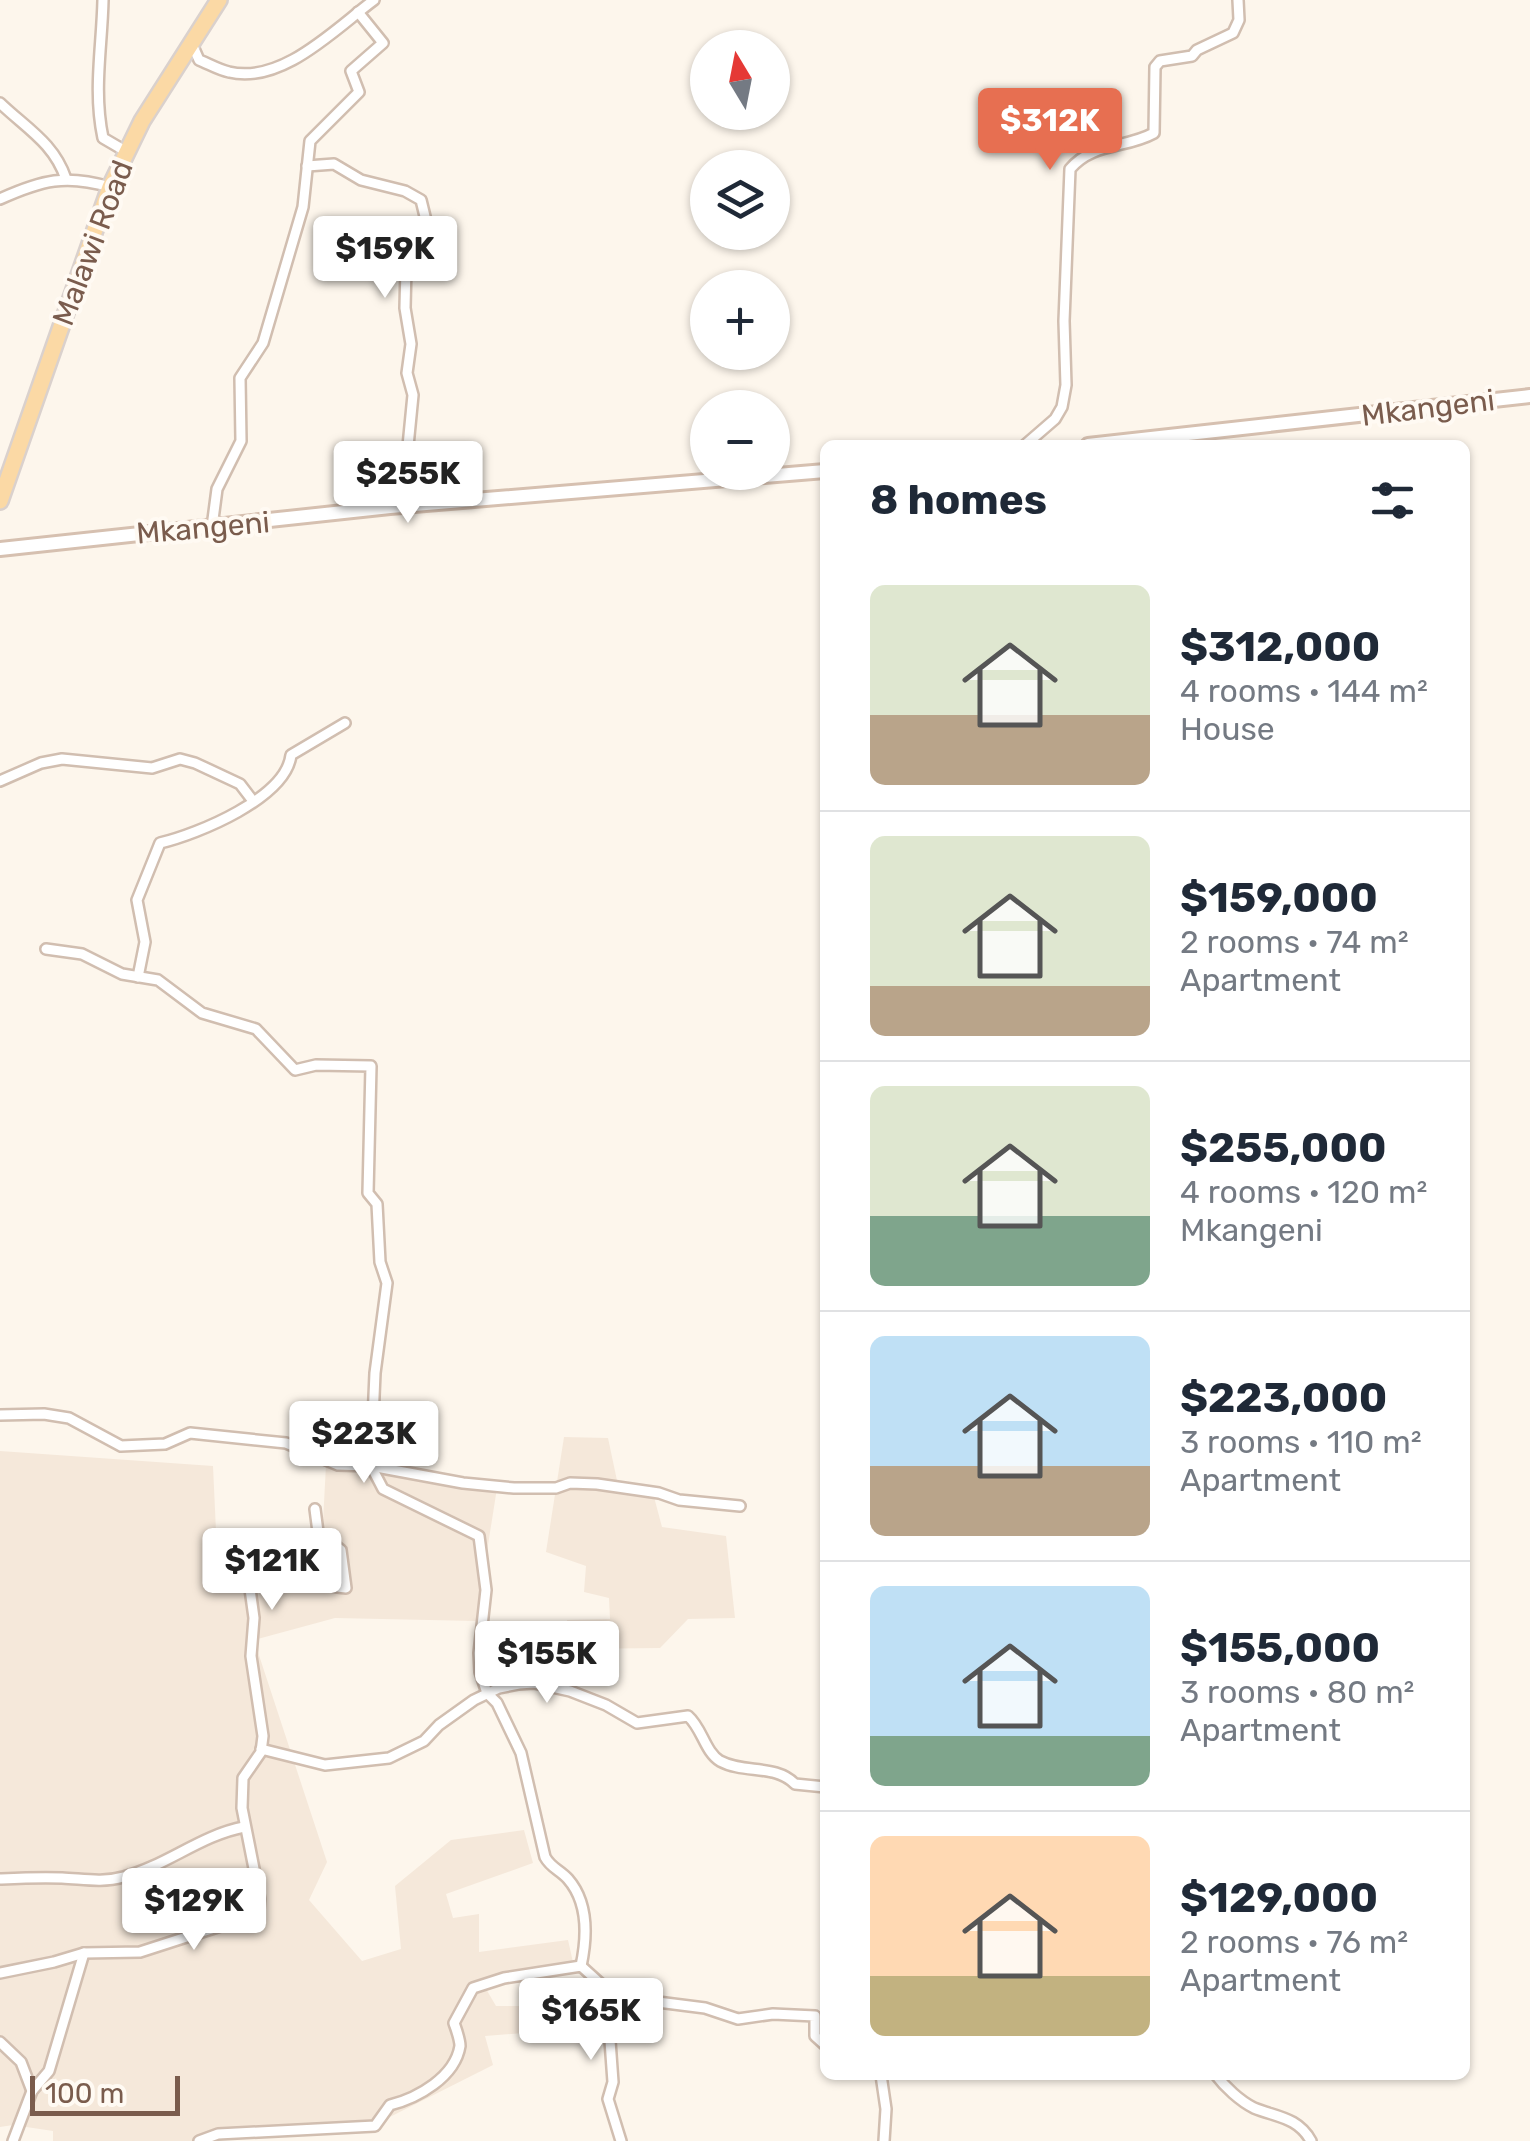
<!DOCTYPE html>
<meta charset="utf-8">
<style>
:root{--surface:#fff;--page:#f6f6f7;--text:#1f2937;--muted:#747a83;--line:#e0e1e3;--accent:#e76f51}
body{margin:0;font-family:Rubik,sans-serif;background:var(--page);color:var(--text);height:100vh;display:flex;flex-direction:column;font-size:38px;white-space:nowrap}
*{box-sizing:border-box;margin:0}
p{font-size:32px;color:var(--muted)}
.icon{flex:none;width:55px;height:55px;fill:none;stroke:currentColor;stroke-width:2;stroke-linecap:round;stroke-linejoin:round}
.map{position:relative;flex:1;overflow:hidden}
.panel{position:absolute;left:820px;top:440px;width:650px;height:1640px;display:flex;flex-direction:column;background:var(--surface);border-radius:15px;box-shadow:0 2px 8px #0004}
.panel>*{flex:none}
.needle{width:65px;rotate:350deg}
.fabs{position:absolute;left:690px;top:30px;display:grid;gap:20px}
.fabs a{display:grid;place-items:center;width:100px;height:100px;border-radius:50%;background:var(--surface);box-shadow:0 2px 8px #0004;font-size:50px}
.scale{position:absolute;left:30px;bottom:25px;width:150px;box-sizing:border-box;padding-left:10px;border:5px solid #7a5c4d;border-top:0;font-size:28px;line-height:35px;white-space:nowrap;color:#7a5c4d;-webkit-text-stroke:8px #fffaf3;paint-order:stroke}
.price{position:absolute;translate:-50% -85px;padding:0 22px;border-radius:10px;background:#fff;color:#222;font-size:32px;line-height:65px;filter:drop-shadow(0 2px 5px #0008)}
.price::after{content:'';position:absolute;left:50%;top:60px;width:30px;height:22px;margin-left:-15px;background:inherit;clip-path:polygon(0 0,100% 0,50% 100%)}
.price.selected{background:var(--accent);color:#fff}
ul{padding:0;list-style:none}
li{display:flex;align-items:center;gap:30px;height:250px;padding:0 50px}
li+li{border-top:2px solid var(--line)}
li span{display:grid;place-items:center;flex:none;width:280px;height:200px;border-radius:15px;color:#555}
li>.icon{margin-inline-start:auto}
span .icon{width:120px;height:120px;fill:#fffc;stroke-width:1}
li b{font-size:42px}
h2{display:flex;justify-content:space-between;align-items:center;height:120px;padding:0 50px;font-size:42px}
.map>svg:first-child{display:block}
</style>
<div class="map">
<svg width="1530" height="2141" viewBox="0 0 1530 2141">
<rect width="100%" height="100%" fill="#fdf6ec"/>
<!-- residential -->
<g fill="#f5e8da">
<path d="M564,1437L608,1438L619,1490L654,1497L662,1527L726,1536L735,1618L688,1619L660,1648L573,1649L567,1620L610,1619L609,1598L584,1592L586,1566L546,1552Z"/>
<path d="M0,1451L213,1466L216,1531H264L271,1574L320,1579L326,1465L497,1488L476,1621L335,1618L254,1640L327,1862L309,1900L362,1961L401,1949L395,1886L451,1840L524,1830L533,1863L446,1894L453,1918L479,1914V1952L568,1940L575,1971L482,1982L496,2006H538V2032L485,2036L493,2065L366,2129L216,2133V2141H53V2131L13,2125L0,2127Z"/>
</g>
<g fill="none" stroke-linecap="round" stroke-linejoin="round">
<!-- street casing -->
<g stroke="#d1beb0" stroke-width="14">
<g id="street">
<path d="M103,0C102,47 93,91 103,138L127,152"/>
<path d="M192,44L199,60C209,64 219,70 229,72C282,85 336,28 374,0"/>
<path d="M0,103C26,128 54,143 66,179"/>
<path d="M307,166L334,164L361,180L405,191L421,200L432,245L406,266L405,308L411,344L407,373L413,395L408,446L390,507"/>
<path d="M0,199C42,180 66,174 110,187"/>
<path d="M1025,445L1055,419L1062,407L1066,385L1064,321L1070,169C1093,142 1125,149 1154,133L1155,67L1160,61L1192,56L1197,50L1233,33L1239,20L1238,0"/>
<path d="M212,527L217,489L241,441L240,378L263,343L303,207L310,141L359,92L351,71L383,43L358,12"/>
<path d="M0,781L41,763L62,759L152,768L180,759L195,763L240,784L253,801"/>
<path d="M46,949L82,954L122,974L158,980L202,1013L256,1029L295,1070L316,1065L371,1066L368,1193L377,1204L380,1262L387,1283L375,1373L371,1466L383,1489L479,1536L486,1590L479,1653L480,1672L487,1693L497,1703L521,1753L545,1857C551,1868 560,1870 568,1879C589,1903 587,1938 581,1966"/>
<path d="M138,977L145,942L137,900L160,843C198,834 286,798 291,755L345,723"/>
<path d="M0,1415L44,1414L69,1418L121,1446L165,1444L190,1433L286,1443L338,1465L371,1466L463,1483L514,1488H556L570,1483L597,1484L659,1493L679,1500L740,1506"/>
<path d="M261,1749L325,1765L389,1758L424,1741L439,1725L474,1700L499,1688L519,1684L534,1683L570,1691L606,1705L637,1723L688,1716C702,1728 705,1752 720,1761C744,1774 776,1764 795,1784L825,1787"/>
<path d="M0,1879C21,1878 41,1877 62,1878C84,1879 102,1883 123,1877C166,1866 201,1835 244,1827"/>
<path d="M0,1973L54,1962L84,1953L140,1952L233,1922L258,1919L260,1899L242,1808L243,1778L261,1752L263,1736L251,1656L254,1618L250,1589L259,1578C299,1571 313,1586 346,1588L341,1550L318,1532L315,1509"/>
<path d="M617,1987L609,2027L613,2082L608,2099L621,2141"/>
<path d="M0,2042L21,2062L32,2091"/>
<path d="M881,2075L886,2109L884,2141"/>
<path d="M1216,2075C1225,2087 1240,2101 1254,2108C1276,2117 1298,2117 1311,2141"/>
<path d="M13,2141L32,2091L49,2071L84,1953"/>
<path d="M199,2141L218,2134L375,2126L390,2105C418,2098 455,2077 460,2046C460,2039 456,2029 454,2023L473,1988L504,1978L581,1966L602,1985L617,1987L642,2000L705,2008L738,2019L773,2014L815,2016V2036L825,2045"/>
</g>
</g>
<!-- secondary casing -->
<g stroke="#d6c0b0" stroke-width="18">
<g id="secondary">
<path d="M1088,445L1530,396"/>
<path d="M0,549L390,507L825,471"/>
</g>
</g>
<!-- primary casing -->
<g stroke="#dad1cd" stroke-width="20">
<path id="primary" d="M0,501L110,187L142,121L219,0"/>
</g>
<!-- street -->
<use href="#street" stroke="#fff" stroke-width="9"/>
<!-- secondary -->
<use href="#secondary" stroke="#fff" stroke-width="12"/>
<!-- primary -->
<use href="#primary" stroke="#fbd9a5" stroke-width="15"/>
</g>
<g text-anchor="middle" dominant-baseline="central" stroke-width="8" stroke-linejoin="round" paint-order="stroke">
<!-- street labels -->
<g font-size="30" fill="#7a5c4d" stroke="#fffaf3">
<text transform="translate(93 243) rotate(-69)">Malawi Road</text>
<text transform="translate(1428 408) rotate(-7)">Mkangeni</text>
<text transform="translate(203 528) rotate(-5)">Mkangeni</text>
</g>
</g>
</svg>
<div class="fabs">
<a><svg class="needle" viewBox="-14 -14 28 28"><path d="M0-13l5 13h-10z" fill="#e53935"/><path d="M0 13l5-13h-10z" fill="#747a83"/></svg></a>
<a><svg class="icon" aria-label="layers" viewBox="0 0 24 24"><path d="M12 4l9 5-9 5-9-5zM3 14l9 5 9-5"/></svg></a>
<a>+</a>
<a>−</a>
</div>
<div class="scale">100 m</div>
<b class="price selected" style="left:1050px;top:173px">$312K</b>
<b class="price" style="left:385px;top:301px">$159K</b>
<b class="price" style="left:408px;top:526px">$255K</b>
<b class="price" style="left:364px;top:1486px">$223K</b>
<b class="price" style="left:272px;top:1613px">$121K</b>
<b class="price" style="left:547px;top:1706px">$155K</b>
<b class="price" style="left:194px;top:1953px">$129K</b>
<b class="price" style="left:591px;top:2063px">$165K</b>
<section class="panel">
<h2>8 homes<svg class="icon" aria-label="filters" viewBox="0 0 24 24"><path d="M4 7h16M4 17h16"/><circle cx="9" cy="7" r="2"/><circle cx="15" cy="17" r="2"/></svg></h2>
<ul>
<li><span style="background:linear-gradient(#dfe7d0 65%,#b9a48a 0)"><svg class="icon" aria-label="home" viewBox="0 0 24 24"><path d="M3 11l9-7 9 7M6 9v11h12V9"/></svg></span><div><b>$312,000</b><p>4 rooms · 144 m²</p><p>House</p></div></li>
<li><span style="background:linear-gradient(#dfe7d0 75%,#b9a48a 0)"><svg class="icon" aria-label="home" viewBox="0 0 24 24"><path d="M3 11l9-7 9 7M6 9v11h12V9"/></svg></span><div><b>$159,000</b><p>2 rooms · 74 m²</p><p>Apartment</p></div></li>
<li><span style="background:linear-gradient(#dfe7d0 65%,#7fa58c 0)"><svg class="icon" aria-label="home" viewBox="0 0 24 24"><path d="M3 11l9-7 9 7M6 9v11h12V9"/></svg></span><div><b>$255,000</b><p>4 rooms · 120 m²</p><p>Mkangeni</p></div></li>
<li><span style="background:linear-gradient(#bfe0f5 65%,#b9a48a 0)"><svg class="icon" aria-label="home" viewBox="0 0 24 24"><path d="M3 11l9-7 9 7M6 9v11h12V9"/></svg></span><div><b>$223,000</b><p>3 rooms · 110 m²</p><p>Apartment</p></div></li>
<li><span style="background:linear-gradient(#bfe0f5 75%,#7fa58c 0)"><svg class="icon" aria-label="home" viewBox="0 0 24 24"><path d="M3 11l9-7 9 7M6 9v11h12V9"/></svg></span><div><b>$155,000</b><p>3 rooms · 80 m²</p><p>Apartment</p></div></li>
<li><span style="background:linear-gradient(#ffd9b3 70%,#c2b280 0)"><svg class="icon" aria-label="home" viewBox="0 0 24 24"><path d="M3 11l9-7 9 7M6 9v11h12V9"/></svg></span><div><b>$129,000</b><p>2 rooms · 76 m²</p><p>Apartment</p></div></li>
</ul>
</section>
</div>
